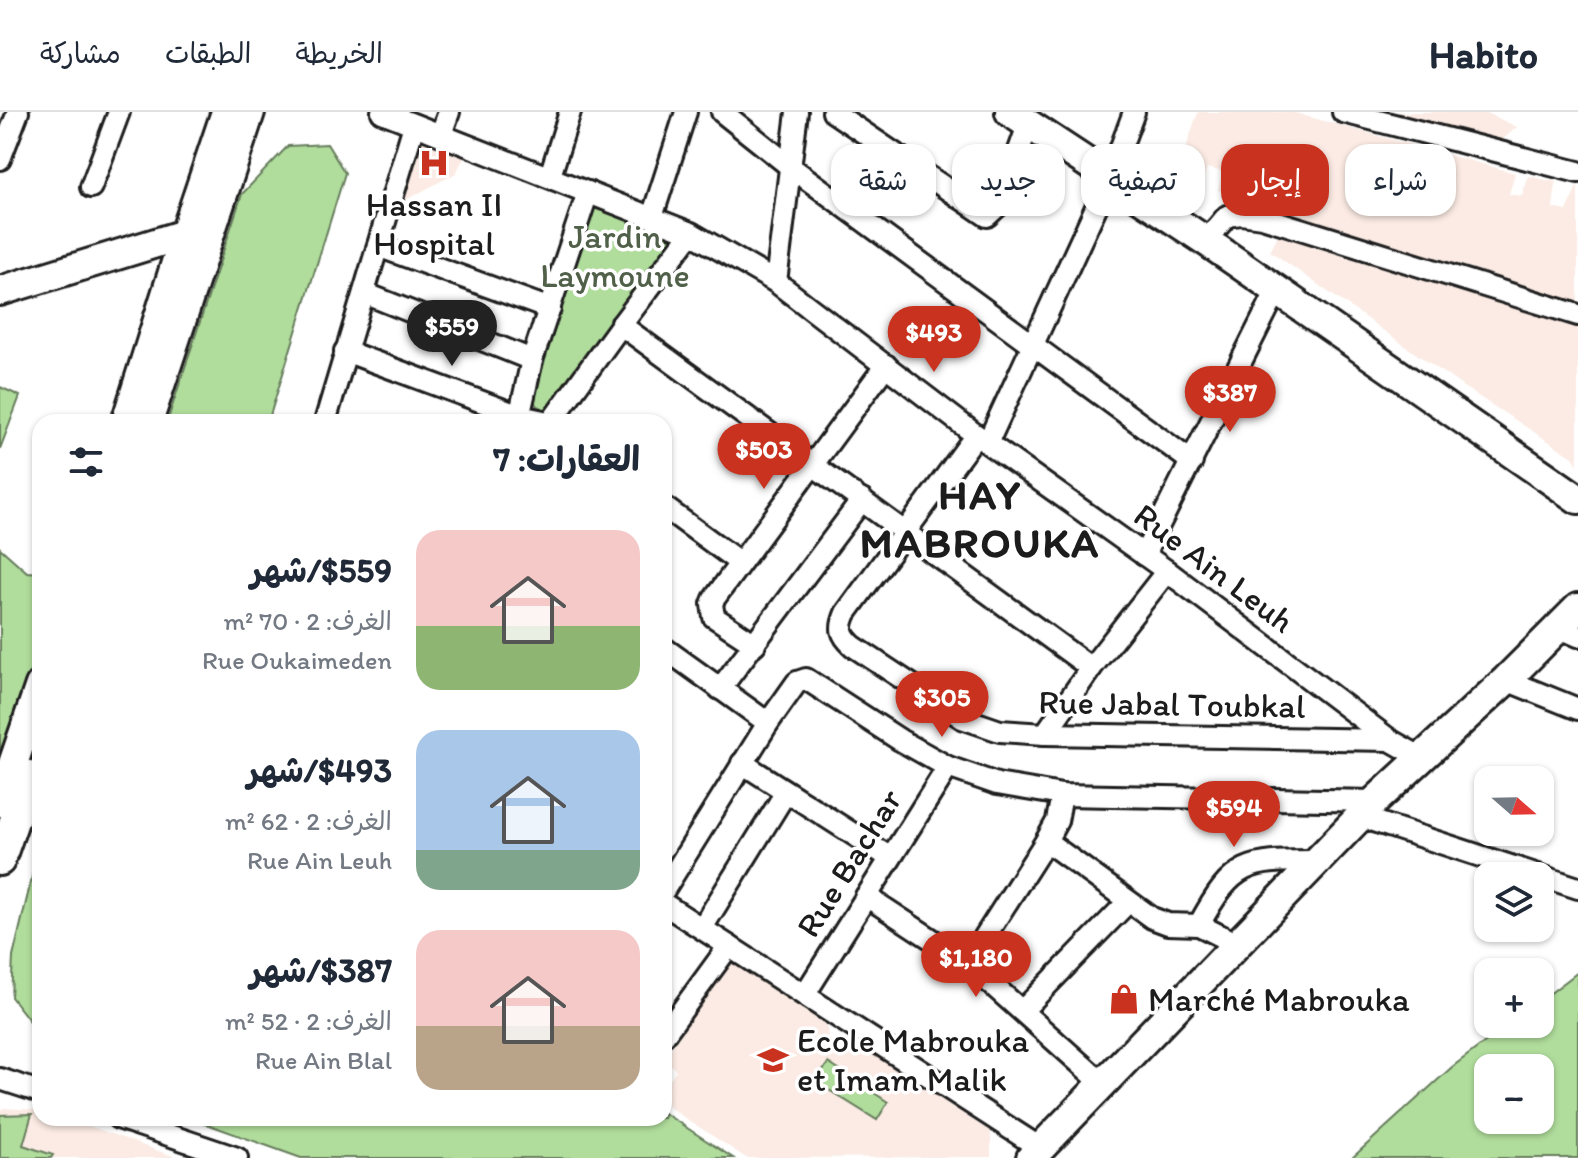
<!DOCTYPE html>
<html lang="ar">
<meta charset="utf-8">
<style>
:root{--surface:#fff;--page:#f6f6f7;--text:#1f2937;--muted:#747a83;--line:#e0e1e3;--accent:#c8321e}
body{margin:0;font-family:Itim,"Playpen Sans Arabic",sans-serif;background:var(--page);color:var(--text);direction:rtl;height:100vh;display:flex;flex-direction:column;font-size:30px;white-space:nowrap}
*{box-sizing:border-box;margin:0}
p{font-size:26px;color:var(--muted)}
.icon{flex:none;width:44px;height:44px;fill:none;stroke:currentColor;stroke-width:2;stroke-linecap:round;stroke-linejoin:round}
.map{position:relative;flex:1;overflow:hidden;direction:ltr}
.sheet{position:absolute;left:32px;top:302px;width:640px;height:712px;display:flex;flex-direction:column;background:var(--surface);border-radius:24px;box-shadow:0 2px 6px #0004;direction:rtl}
.sheet>*{flex:none}
.hud{position:absolute;left:696px;top:32px;width:760px;height:72px;direction:rtl;display:flex;gap:16px}
.needle{width:52px;rotate:110deg}
.tools{position:absolute;left:1474px;top:654px;display:grid;gap:16px}
.tools a{display:grid;place-items:center;width:80px;height:80px;border-radius:16px;background:var(--surface);box-shadow:0 2px 6px #0004;font-size:40px}
.price{position:absolute;translate:-50% -68px;padding:0 18px;border-radius:28px;background:var(--accent);color:#fff;font-size:26px;line-height:52px;filter:drop-shadow(0 2px 4px #0008)}
.price::after{content:'';position:absolute;left:50%;top:48px;width:24px;height:18px;margin-left:-12px;background:inherit;clip-path:polygon(0 0,100% 0,50% 100%)}
.price.selected{background:#222;color:#fff}
ul{padding:0;list-style:none}
li{display:flex;align-items:center;gap:24px;height:200px;padding:0 32px}
li span{display:grid;place-items:center;flex:none;width:224px;height:160px;border-radius:24px;color:#555}
li>.icon{margin-inline-start:auto}
span .icon{width:96px;height:96px;fill:#fffc;stroke-width:1}
li b{font-size:34px}
h2{display:flex;justify-content:space-between;align-items:center;height:96px;padding:0 32px;font-size:34px}
.pill{padding:0 28px;border-radius:24px;background:var(--surface);box-shadow:0 2px 6px #0004;font-size:28px;line-height:72px}
.pill.selected{background:var(--accent);color:#fff}
header{display:flex;align-items:center;gap:48px;box-sizing:border-box;height:112px;padding:0 40px;background:var(--surface);border-bottom:2px solid var(--line)}
header strong{font-size:38px}
nav{display:flex;gap:44px;margin-inline-start:auto;font-size:28px}
.map>svg:first-child{display:block}
</style>
<header>
<strong>Habito</strong>
<nav><a>الخريطة</a><a>الطبقات</a><a>مشاركة</a></nav>
</header>
<div class="map">
<svg width="1578" height="1046" viewBox="0 0 1578 1046">
<rect width="100%" height="100%" fill="#fff"/>
<filter id="ink" filterUnits="userSpaceOnUse"><feTurbulence type="fractalNoise" baseFrequency=".0125" numOctaves="2"/><feDisplacementMap in="SourceGraphic" scale="16" xChannelSelector="R" yChannelSelector="G"/><feConvolveMatrix kernelMatrix="1 2 1 2 8 2 1 2 1" color-interpolation-filters="sRGB"/></filter>
<g filter="url(#ink)">
<!-- built -->
<g fill="#fbebe4">
<path d="M1198,0H1291L1515,61L1509,82L1522,84L1528,64L1556,70L1553,96L1567,99L1578,72V196L1218,78L1223,60L1207,56L1203,66L1179,56Z"/>
<path d="M1371,0H1485L1517,15L1498,32Z"/>
<path d="M415,21L467,40L456,61L406,88L395,85Z"/>
<path d="M1279,121L1578,216V353L1573,345L1465,276L1270,139Z"/>
<path d="M730,849L827,911L828,926L847,938L859,933L991,1020V1045L746,1046L664,992V977L676,958L664,947Z"/>
<path d="M4,996L40,998V1006H67L178,1046H0V998Z"/>
</g>
<!-- green -->
<g fill="#b0dd9c" stroke="#667c5c" stroke-width="2" fill-rule="evenodd">
<path d="M327,32L345,61L268,310H167L242,82L288,34Z"/>
<path d="M591,95L674,124L558,290L547,299L537,294L533,288Z"/>
<path d="M0,275L20,284L0,337Z"/>
<path d="M0,436L27,460L40,461V546L0,661Z"/>
<path d="M40,731V922L11,885L13,845Z"/>
<path d="M1578,860V1046H1352L1452,955L1509,912H1540V889ZM1540,956V1008H1488V956Z"/>
<path d="M828,951L888,990L877,1008L816,970Z"/>
<path d="M664,1001L733,1046H301L190,1006H664Z"/>
<path d="M32,1002L23,1033L53,1043L51,1046H0V1003Z"/>
</g>
<g fill="none" stroke-linecap="round" stroke-linejoin="round">
<!-- street casing -->
<g stroke="#1c1c1c" stroke-width="26">
<g id="street">
<path d="M382,0L691,121L776,170L976,323L1167,459L1390,628L1422,646"/>
<path d="M722,0L792,56L1192,350"/>
<path d="M833,0L987,104L1000,92L1028,13"/>
<path d="M1343,0L1578,60"/>
<path d="M441,22L449,0"/>
<path d="M0,47L18,0"/>
<path d="M550,64L570,0"/>
<path d="M91,75L119,0"/>
<path d="M652,105L686,0"/>
<path d="M1206,129L1227,104L1241,102L1262,105L1578,203"/>
<path d="M378,134L550,197"/>
<path d="M776,170L797,0"/>
<path d="M364,181L532,248"/>
<path d="M621,213L1091,556"/>
<path d="M345,239L520,304L548,310"/>
<path d="M325,310L414,13"/>
<path d="M518,310L532,248L588,80"/>
<path d="M551,310L621,213L691,121"/>
<path d="M976,323L846,501C839,517 841,523 853,534L962,606L1000,619L1045,622L1390,628"/>
<path d="M988,330L1110,65L1134,0"/>
<path d="M664,395L739,450"/>
<path d="M1144,443L1276,180"/>
<path d="M1558,515L1578,524"/>
<path d="M755,532L714,505L712,492L714,487L886,253"/>
<path d="M664,536L768,611"/>
<path d="M1506,568L1578,597"/>
<path d="M720,577L862,388"/>
<path d="M1045,622L1091,556L1167,459"/>
<path d="M742,651L889,745"/>
<path d="M1361,705L1578,776"/>
<path d="M1046,729L1152,806L1168,812L1199,813L1237,832"/>
<path d="M664,778L768,611L797,570L806,567L900,628L948,655L997,672L1062,683L1375,689"/>
<path d="M866,784L968,851L1102,971"/>
<path d="M664,792L1040,1036"/>
<path d="M1199,813C1234,748 1248,749 1319,749"/>
<path d="M702,816L786,680"/>
<path d="M968,851L1046,729L1057,709L1062,683"/>
<path d="M805,882L948,655"/>
<path d="M1022,899L1128,790"/>
<path d="M664,923L729,834"/>
<path d="M0,967L40,980"/>
<path d="M118,1006L237,1046"/>
</g>
</g>
<!-- secondary casing -->
<g stroke="#1c1c1c" stroke-width="34">
<g id="secondary">
<path d="M1010,0L1206,129L1578,387"/>
<path d="M0,179L198,118"/>
<path d="M126,310L185,122L226,0"/>
<path d="M148,310L250,0"/>
<path d="M0,690L40,573"/>
<path d="M0,749L30,663"/>
<path d="M1031,1046L1375,689L1506,568L1578,496"/>
</g>
</g>
<!-- street -->
<use href="#street" stroke="#fff" stroke-width="20"/>
<!-- secondary -->
<use href="#secondary" stroke="#fff" stroke-width="28"/>
</g>
</g>
<!-- icons -->
<defs>
<g id="hospital-bare" transform="scale(2.4)"><path d="M-5-5h3v3.5h4V-5h3V5h-3V1.5h-4V5h-3Z" fill="#c8321e" stroke="#fff" stroke-width="2.5" paint-order="stroke"/></g>
<g id="shop-bare" transform="scale(2.4)"><path d="M-5-2.5h2.3a2.7 3.5 0 0 1 5.4 0H5L5.5 6h-11ZM-1.5-2.5h3a1.5 2.3 0 0 0-3 0Z" fill="#c8321e" stroke="#fff" stroke-width="2.5" paint-order="stroke"/></g>
<g id="school-bare" transform="scale(2.4)"><path d="M0-5L7-2L0 1L-7-2ZM-4 1L0 2.5L4 1V4Q0 6-4 4Z" fill="#c8321e" stroke="#fff" stroke-width="2.5" paint-order="stroke"/></g>
</defs>
<g fill-rule="evenodd">
<use href="#hospital-bare" x="434" y="51"/>
<use href="#shop-bare" x="1124" y="887"/>
<use href="#school-bare" x="773" y="948"/>
</g>
<g text-anchor="middle" dominant-baseline="central" stroke-width="7" stroke-linejoin="round" paint-order="stroke">
<!-- poi labels -->
<g font-size="34" fill="#1c1c1c" stroke="#fff" text-anchor="start">
<text x="434" y="92" text-anchor="middle">Hassan II<tspan x="434" dy="39">Hospital</tspan></text>
<text x="1148" y="887">Marché Mabrouka</text>
<text x="797" y="928">Ecole Mabrouka<tspan x="797" dy="39">et Imam Malik</tspan></text>
</g>
<!-- park labels -->
<g font-size="34" fill="#506049" stroke="#fff">
<text x="615" y="124">Jardin<tspan x="615" dy="39">Laymoune</tspan></text>
</g>
<!-- street labels -->
<g font-size="34" fill="#1c1c1c" stroke="#fff">
<text transform="translate(1214 456) rotate(37)">Rue Ain Leuh</text>
<text transform="translate(1172 592) rotate(1)">Rue Jabal Toubkal</text>
<text transform="translate(849 751) rotate(-58)">Rue Bachar</text>
</g>
<!-- district labels -->
<g font-size="42" font-weight="bold" letter-spacing="2" fill="#1c1c1c" stroke="#fff">
<text x="980" y="382">HAY<tspan x="980" dy="48">MABROUKA</tspan></text>
</g>
</g>
</svg>
<div class="tools">
<a><svg class="needle" viewBox="-14 -14 28 28"><path d="M0-13l5 13h-10z" fill="#e53935"/><path d="M0 13l5-13h-10z" fill="#747a83"/></svg></a>
<a><svg class="icon" aria-label="layers" viewBox="0 0 24 24"><path d="M12 4l9 5-9 5-9-5zM3 14l9 5 9-5"/></svg></a>
<a>+</a>
<a>−</a>
</div>
<b class="price selected" style="left:452px;top:256px">$559</b>
<b class="price" style="left:934px;top:262px">$493</b>
<b class="price" style="left:1230px;top:322px">$387</b>
<b class="price" style="left:764px;top:379px">$503</b>
<b class="price" style="left:942px;top:627px">$305</b>
<b class="price" style="left:1234px;top:737px">$594</b>
<b class="price" style="left:976px;top:887px">$1,180</b>
<div class="hud">
<a class="pill">شراء</a>
<a class="pill selected">إيجار</a>
<a class="pill">تصفية</a>
<a class="pill">جديد</a>
<a class="pill">شقة</a>
</div>
<section class="sheet">
<h2>العقارات: 7<svg class="icon" aria-label="filters" viewBox="0 0 24 24"><path d="M4 7h16M4 17h16"/><circle cx="9" cy="7" r="2"/><circle cx="15" cy="17" r="2"/></svg></h2>
<ul>
<li><span style="background:linear-gradient(#f6c9c9 60%,#8fb573 0)"><svg class="icon" aria-label="home" viewBox="0 0 24 24"><path d="M3 11l9-7 9 7M6 9v11h12V9"/></svg></span><div><b>$559/شهر</b><p>الغرف: 2 · 70 m²</p><p>Rue Oukaimeden</p></div></li>
<li><span style="background:linear-gradient(#a9c7e8 75%,#7fa58c 0)"><svg class="icon" aria-label="home" viewBox="0 0 24 24"><path d="M3 11l9-7 9 7M6 9v11h12V9"/></svg></span><div><b>$493/شهر</b><p>الغرف: 2 · 62 m²</p><p>Rue Ain Leuh</p></div></li>
<li><span style="background:linear-gradient(#f6c9c9 60%,#b9a48a 0)"><svg class="icon" aria-label="home" viewBox="0 0 24 24"><path d="M3 11l9-7 9 7M6 9v11h12V9"/></svg></span><div><b>$387/شهر</b><p>الغرف: 2 · 52 m²</p><p>Rue Ain Blal</p></div></li>
</ul>
</section>
</div>
